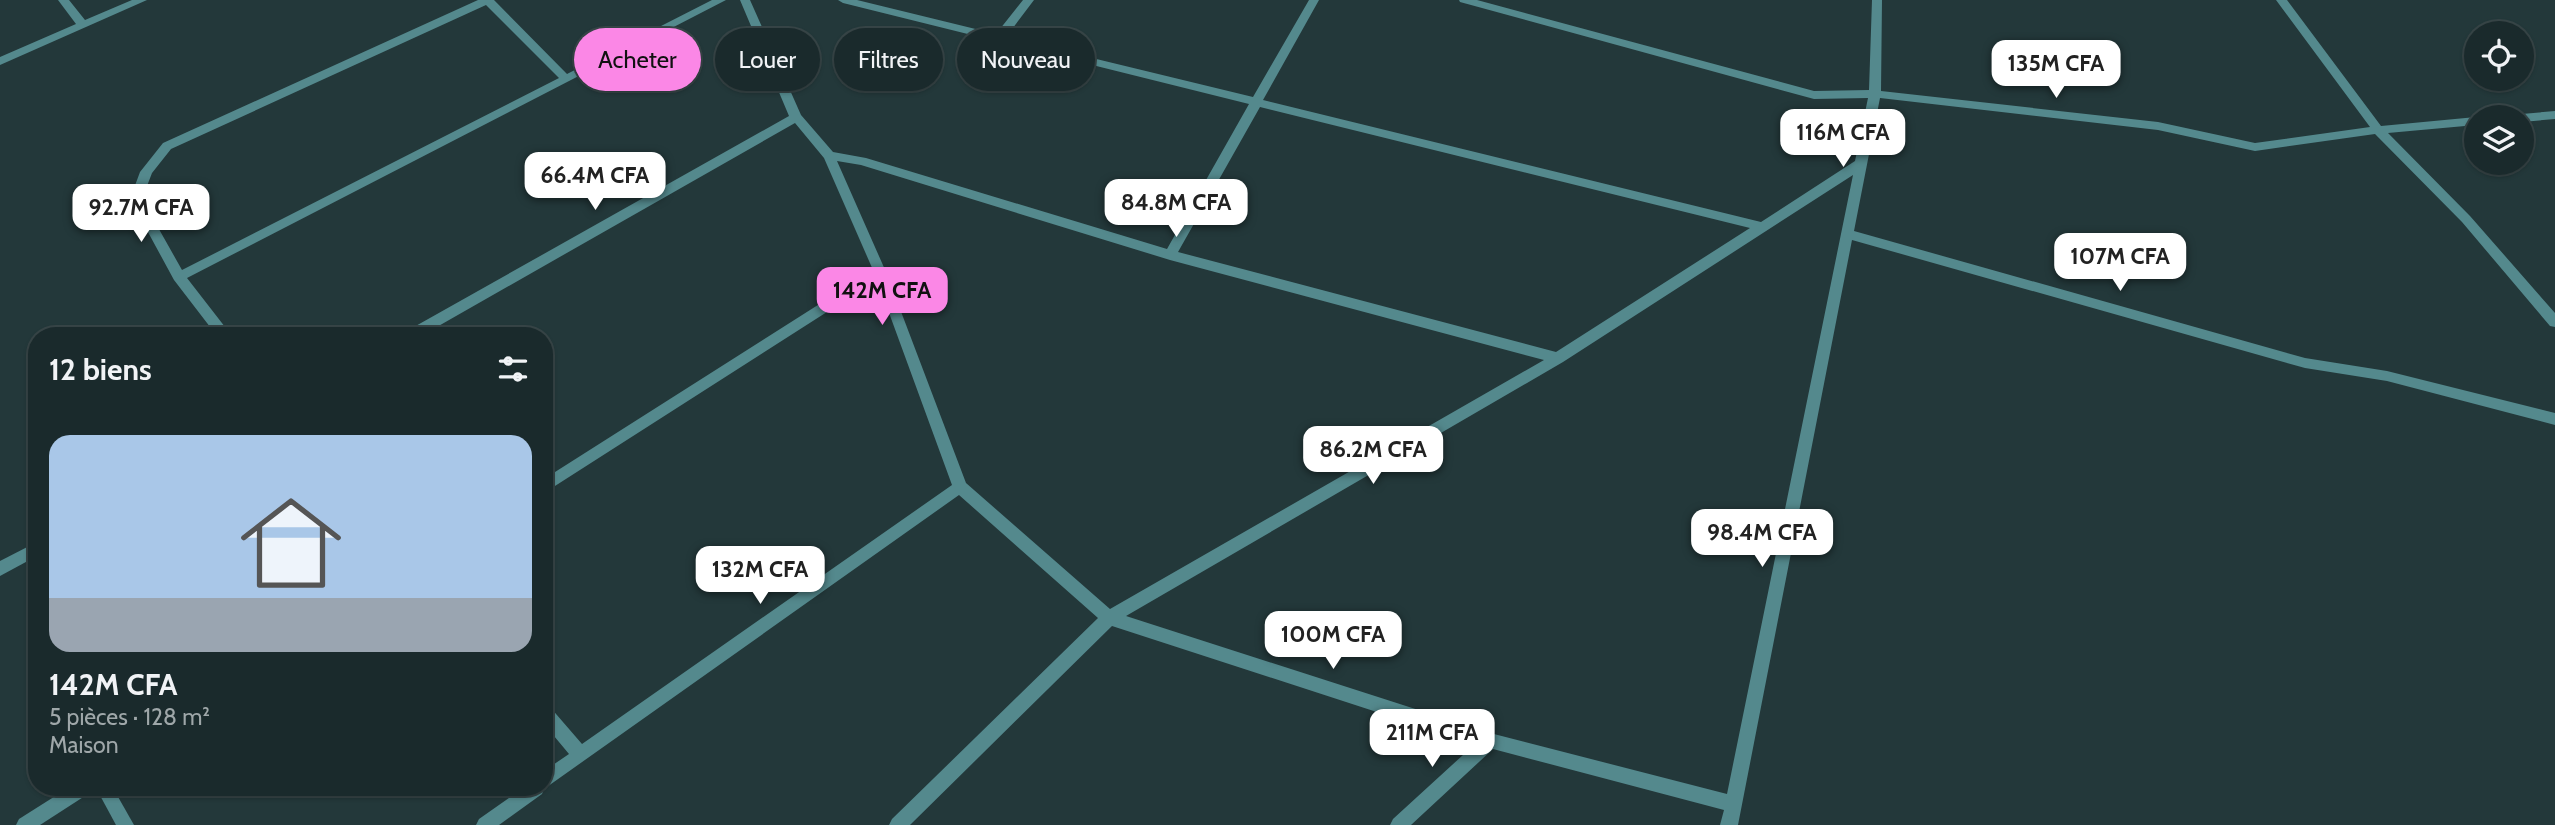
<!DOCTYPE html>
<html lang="fr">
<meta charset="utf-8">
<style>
:root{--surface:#1a2a2c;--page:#233234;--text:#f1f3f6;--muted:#9fa7a9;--line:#384648;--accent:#fb87e6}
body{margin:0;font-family:Cabin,sans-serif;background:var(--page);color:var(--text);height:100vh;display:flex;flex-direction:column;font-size:26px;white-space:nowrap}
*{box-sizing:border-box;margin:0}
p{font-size:23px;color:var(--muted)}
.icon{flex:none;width:38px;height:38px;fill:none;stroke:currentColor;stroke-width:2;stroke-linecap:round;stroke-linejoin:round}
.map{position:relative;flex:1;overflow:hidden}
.details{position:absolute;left:28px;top:327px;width:525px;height:469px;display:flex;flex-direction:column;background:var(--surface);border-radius:28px;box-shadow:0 2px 5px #0004,0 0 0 2px var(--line)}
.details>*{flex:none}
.guide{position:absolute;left:574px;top:28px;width:665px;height:63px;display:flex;gap:14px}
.fabs{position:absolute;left:2464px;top:21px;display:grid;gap:14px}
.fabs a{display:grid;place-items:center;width:70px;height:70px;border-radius:50%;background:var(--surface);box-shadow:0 2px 5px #0004,0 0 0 2px var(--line);font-size:35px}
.price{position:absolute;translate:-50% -60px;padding:0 16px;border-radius:14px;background:#fff;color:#222;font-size:23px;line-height:46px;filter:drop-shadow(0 2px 4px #0008)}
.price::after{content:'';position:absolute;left:50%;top:42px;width:21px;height:16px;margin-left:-10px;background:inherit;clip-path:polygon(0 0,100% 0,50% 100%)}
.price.on{background:var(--accent);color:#111}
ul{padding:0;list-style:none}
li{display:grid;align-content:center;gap:14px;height:371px;padding:0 21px}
li span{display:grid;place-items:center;height:217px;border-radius:21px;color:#555}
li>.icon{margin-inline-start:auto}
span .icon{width:126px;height:126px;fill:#fffc;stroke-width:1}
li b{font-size:30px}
h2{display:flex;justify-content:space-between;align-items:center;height:84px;padding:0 21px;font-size:30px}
.pill{padding:0 24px;border-radius:32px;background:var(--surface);box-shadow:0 2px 5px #0004,0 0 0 2px var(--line);font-size:24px;line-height:63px}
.pill.on{background:var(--accent);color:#111}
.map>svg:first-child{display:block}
</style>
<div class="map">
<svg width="2555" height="825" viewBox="0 0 2555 825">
<rect width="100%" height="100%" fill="#23383a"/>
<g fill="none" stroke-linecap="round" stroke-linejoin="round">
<!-- street -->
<g fill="#54898d" fill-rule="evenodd">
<path d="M58,0H69L85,20L132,0H147L0,65V57L76,24Z"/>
<path d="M478,0H494L567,74L712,0H726L187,278L232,336H217L174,280L130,199L140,172L163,143ZM486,5L559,78L182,270L142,199L152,173L171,149Z"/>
<path d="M740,0H750L801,115L833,152L866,158L1167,249L1249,104L843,3L838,0H857L996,34L1023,0H1034L1006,37L1253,97L1309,0H1319L1263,100L1761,222L1855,161L1868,98L1814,99L1460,2L1459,0H1477L1814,91L1869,90L1872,0H1882L1881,91L2158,122L2255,143L2370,127L2276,0H2287L2381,126L2476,117H2477L2476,125L2388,133L2470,216L2555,313V327L2550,326L2462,222L2375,134L2255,151L2158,130L1880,98L1854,231L2305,358L2387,371L2555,413V425L2387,381L2305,368L1852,240L1738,825H1720L1724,810L1493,749L1411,825H1390L1393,819L1475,744L1112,626L910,825H889L892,819L1098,618L959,495L544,789L542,794L499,825H476L479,819L523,788H544V771L569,754L544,724V705L550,707L582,744L952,485L877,280L544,493V479L873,270L824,158L795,123L421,336H403L405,332L789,116ZM1260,107L1750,228L1556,352L1178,252ZM837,161L861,165L1170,260L1544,360L1110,609L966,483L886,272ZM1853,175L1727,794L1490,733L1126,616L1563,362Z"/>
<path d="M2555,111V119L2522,122V117H2517L2522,114Z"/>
<path d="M37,542V556L0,576V561Z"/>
<path d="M68,788H90L88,794L40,825H16L19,819Z"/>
<path d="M96,788H113L134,825H116Z"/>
</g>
</g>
</svg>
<div class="fabs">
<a><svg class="icon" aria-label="locate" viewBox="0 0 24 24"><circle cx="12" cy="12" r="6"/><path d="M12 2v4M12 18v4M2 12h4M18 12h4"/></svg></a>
<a><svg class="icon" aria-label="layers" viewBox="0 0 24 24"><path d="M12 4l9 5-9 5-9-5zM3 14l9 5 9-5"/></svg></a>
</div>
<b class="price" style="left:2056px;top:100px">135M CFA</b>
<b class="price" style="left:1843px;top:169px">116M CFA</b>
<b class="price" style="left:595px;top:212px">66.4M CFA</b>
<b class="price" style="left:1176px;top:239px">84.8M CFA</b>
<b class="price" style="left:141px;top:244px">92.7M CFA</b>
<b class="price" style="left:2120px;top:293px">107M CFA</b>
<b class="price on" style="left:882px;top:327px">142M CFA</b>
<b class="price" style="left:1373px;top:486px">86.2M CFA</b>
<b class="price" style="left:1762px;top:569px">98.4M CFA</b>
<b class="price" style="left:760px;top:606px">132M CFA</b>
<b class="price" style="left:1333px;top:671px">100M CFA</b>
<b class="price" style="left:1432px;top:769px">211M CFA</b>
<div class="guide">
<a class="pill on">Acheter</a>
<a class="pill">Louer</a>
<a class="pill">Filtres</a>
<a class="pill">Nouveau</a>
</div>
<section class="details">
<h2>12 biens<svg class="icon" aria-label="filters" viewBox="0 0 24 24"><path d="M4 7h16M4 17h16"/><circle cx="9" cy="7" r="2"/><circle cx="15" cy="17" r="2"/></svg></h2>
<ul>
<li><span style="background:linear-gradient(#a9c7e8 75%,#9aa5b1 0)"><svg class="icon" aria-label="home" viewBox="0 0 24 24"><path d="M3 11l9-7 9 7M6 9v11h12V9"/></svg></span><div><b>142M CFA</b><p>5 pièces · 128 m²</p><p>Maison</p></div></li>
</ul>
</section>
</div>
